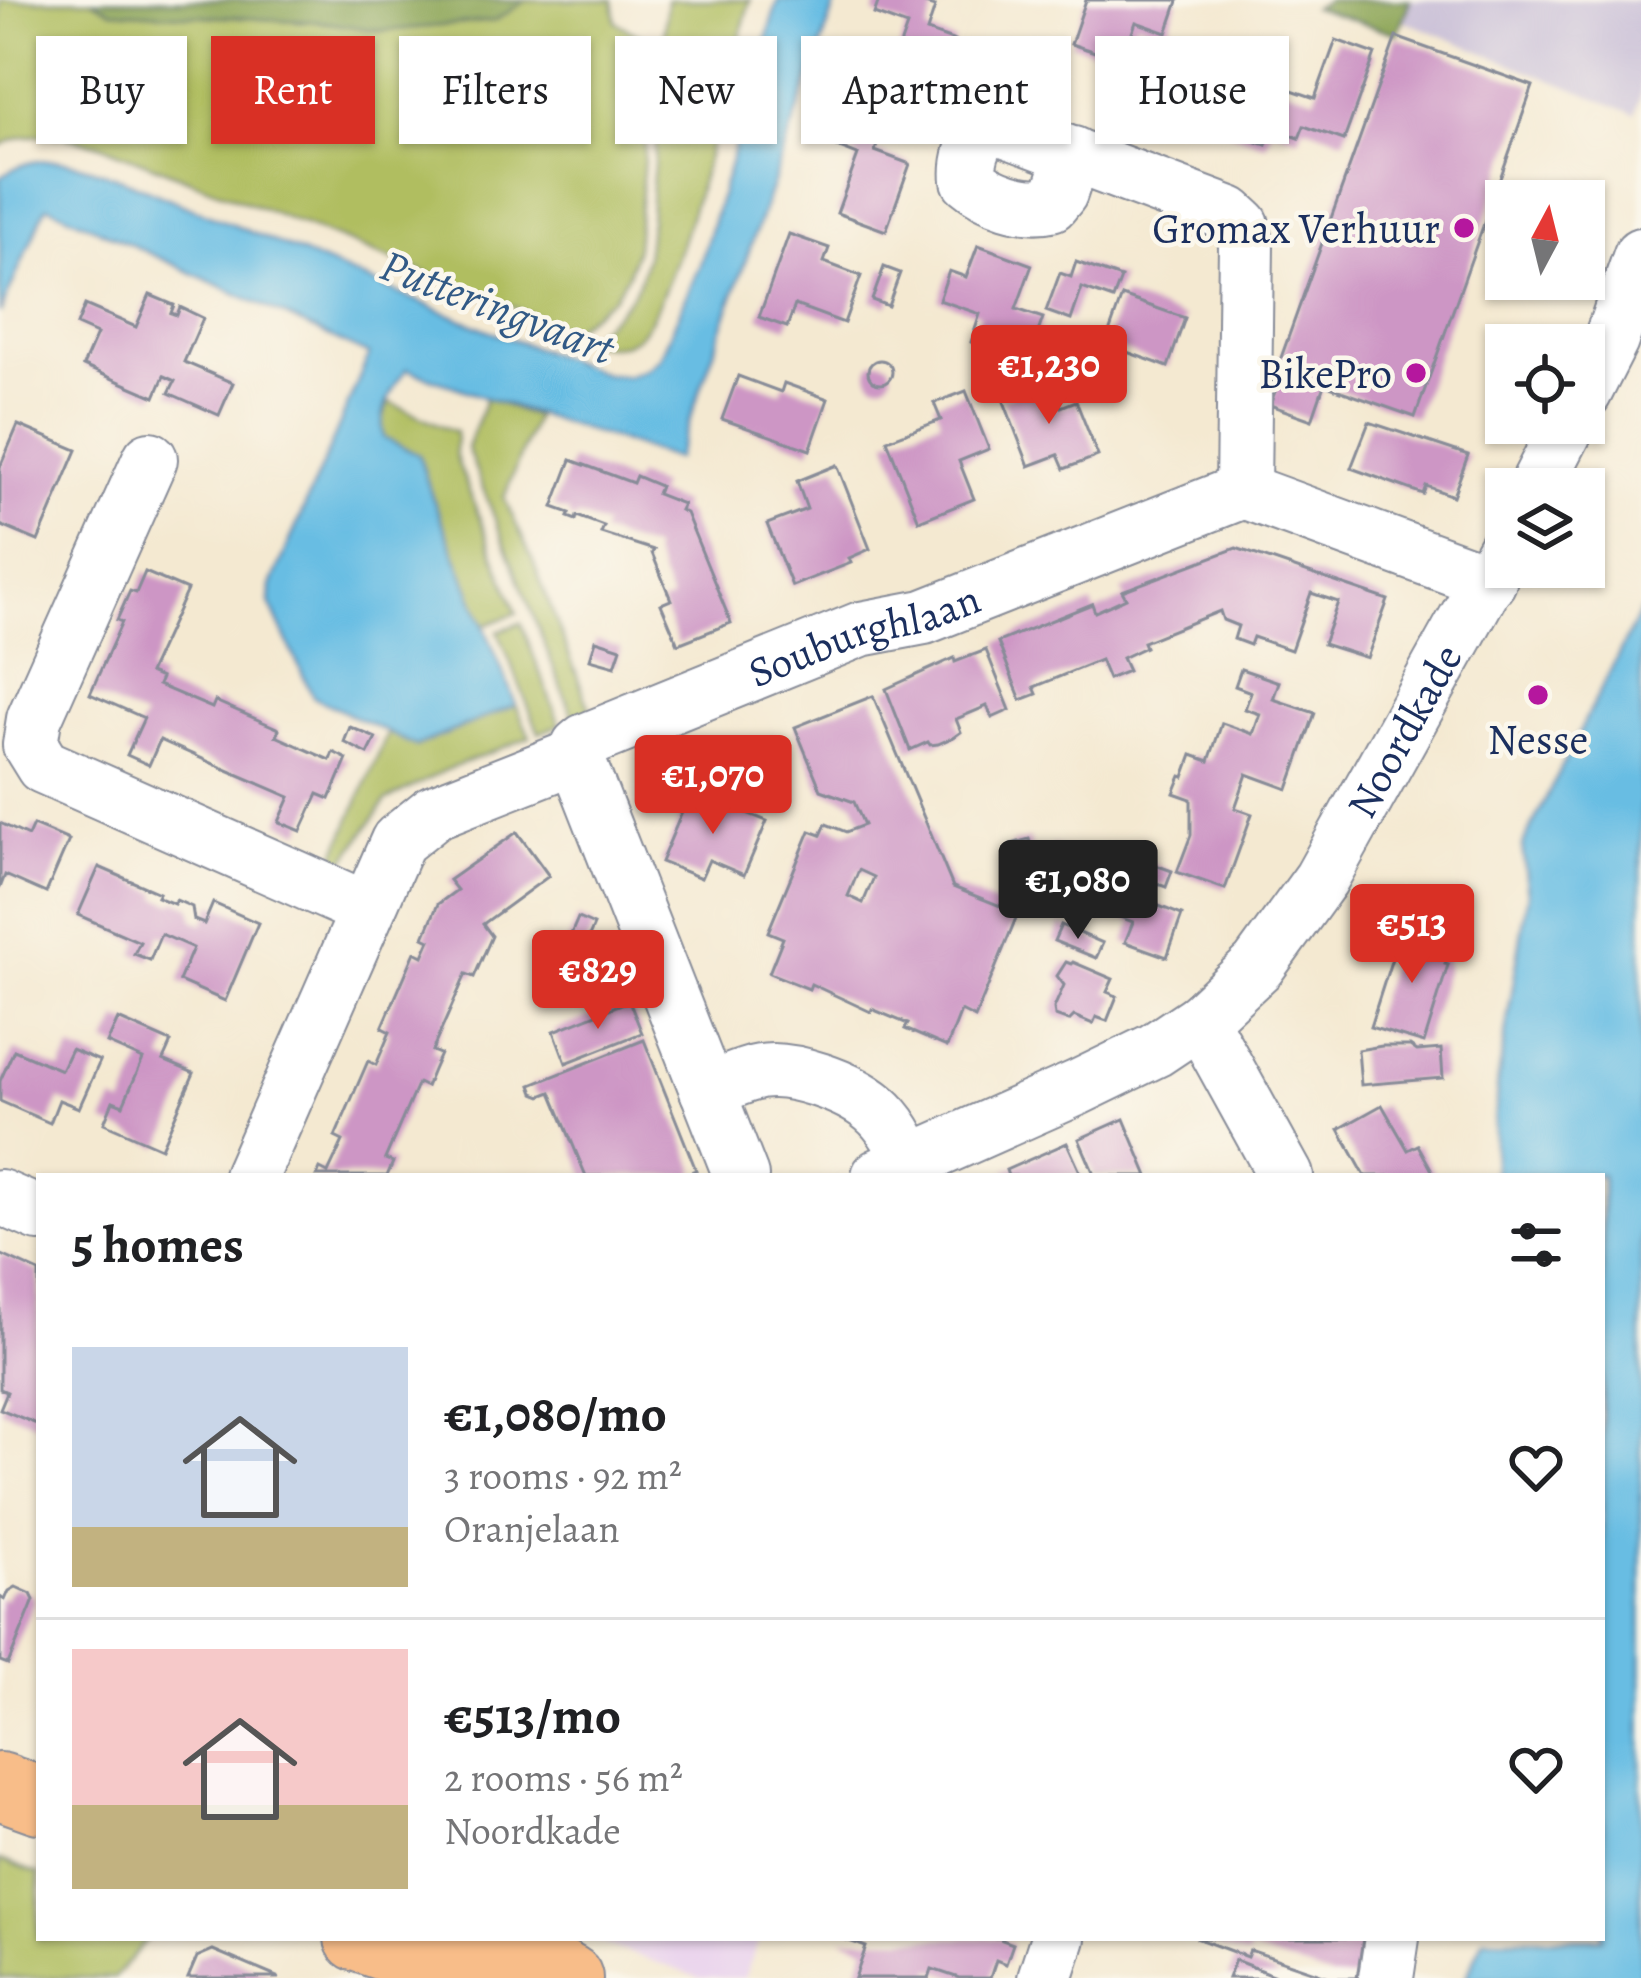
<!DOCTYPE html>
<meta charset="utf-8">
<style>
:root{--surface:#fff;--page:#f2f2f2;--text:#202124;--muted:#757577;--line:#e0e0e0;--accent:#d93025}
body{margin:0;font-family:Alegreya,serif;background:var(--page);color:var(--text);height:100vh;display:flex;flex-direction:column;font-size:45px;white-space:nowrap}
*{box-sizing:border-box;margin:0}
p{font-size:39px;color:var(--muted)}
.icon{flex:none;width:66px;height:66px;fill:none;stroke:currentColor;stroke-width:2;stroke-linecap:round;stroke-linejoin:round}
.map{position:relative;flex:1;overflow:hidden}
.drawer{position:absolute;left:36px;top:1173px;width:1569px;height:768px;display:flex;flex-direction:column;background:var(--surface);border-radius:0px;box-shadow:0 3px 9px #0004}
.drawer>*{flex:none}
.hud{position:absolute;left:36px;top:36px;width:1569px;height:108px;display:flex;gap:24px}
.needle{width:78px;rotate:7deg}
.tools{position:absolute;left:1485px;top:180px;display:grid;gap:24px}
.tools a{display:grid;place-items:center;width:120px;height:120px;border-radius:0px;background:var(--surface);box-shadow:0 3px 9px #0004;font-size:60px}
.price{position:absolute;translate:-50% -102px;padding:0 27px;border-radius:12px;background:var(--accent);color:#fff;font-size:39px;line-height:78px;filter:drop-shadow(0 3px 6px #0008)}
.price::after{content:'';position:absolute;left:50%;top:72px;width:36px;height:27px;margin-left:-18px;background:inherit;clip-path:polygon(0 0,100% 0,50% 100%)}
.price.active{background:#222;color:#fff}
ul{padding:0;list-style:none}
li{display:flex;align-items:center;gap:36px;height:300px;padding:0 36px}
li+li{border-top:3px solid var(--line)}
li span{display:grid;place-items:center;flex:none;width:336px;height:240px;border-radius:0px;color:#555}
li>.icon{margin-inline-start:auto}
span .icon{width:144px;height:144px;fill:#fffc;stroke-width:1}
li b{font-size:51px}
h2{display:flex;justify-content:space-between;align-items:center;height:144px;padding:0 36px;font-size:51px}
.tag{padding:0 42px;border-radius:0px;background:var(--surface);box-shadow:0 3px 9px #0004;font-size:42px;line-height:108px}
.tag.active{background:var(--accent);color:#fff}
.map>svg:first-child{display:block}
</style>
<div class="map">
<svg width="1641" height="1978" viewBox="0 0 1641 1978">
<rect width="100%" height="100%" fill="#fbf7ec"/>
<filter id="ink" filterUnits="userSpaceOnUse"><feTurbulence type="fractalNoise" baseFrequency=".00833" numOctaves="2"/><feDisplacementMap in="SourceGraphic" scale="24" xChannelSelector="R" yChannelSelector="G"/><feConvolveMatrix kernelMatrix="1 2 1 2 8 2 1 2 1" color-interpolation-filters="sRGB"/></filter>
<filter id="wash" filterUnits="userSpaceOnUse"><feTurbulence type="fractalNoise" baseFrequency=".004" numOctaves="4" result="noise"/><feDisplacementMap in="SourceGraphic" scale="48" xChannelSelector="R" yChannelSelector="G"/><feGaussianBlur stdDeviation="2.7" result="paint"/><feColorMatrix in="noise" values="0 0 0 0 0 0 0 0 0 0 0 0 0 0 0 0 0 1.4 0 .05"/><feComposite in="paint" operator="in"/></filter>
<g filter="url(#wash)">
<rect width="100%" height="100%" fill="#f4e9d1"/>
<!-- built -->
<path fill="#e9d2ed" d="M587,1938H760L744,1978H700Z"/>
<!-- industrial -->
<path fill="#c9bfd7" d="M1353,0H1641V93L1635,114Z"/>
<!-- green -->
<g fill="#b0be61" stroke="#667660" stroke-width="3">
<path d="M0,0H92L112,11L322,22L382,31L494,21L527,0H613L616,22L648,40V115L636,248L628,274L613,297L570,330L106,147C72,136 33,127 0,146Z"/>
<path d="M667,0H750C733,59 675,307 637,337C620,350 602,346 583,340C604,324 631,303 640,279C650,251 650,216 652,186C658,124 661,62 667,0Z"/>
<path d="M486,398L535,417L504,498L531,556L591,712L574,719L467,448Z"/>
<path d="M388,402L456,432L455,453L458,463L517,613L484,626L431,494L419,455L384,438L381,426Z"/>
<path d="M521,623L560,725L539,733L498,631Z"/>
<path d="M516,705L530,737L446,770L386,801L343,863L334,858L388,732L417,746Z"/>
<path d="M0,1860L39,1874V1938H148L114,1978H0Z"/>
</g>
<!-- forest -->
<g fill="#8ca557" stroke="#546a5a" stroke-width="3">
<path d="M92,0H527L494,21L382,31L322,22L112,11Z"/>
<path d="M1329,0H1410L1397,34L1313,8Z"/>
</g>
<!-- water -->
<g fill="#67bde3" stroke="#4176a0" stroke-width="3">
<path d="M778,0H837L676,459L486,398L407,369C391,388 378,414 384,438L419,455L431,494L516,705L416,746L313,697L270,603L271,586L369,355L48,206L45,209L0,313V177C40,148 75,163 117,177L497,334L605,374L627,376L646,369L660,358L701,262Z"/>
<path d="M1641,610V1978H1466L1484,1938H1602V1176H1494V1124L1498,1079L1528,893L1522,846Z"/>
</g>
<g id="blocks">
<!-- building -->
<g fill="#cd96c5" fill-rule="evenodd">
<path d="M879,0H912L935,7L927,31L955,41L928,113L882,96L907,26L874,14Z"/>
<path d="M1086,0H1174L1178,1L1167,33L1136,22L1122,61L1071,44Z"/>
<path d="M1396,37L1533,86L1415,417L1324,385L1312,420L1270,405L1284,368L1278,366Z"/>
<path d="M1336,40L1375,54L1344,140L1304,126L1299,138L1272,128L1266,145L1184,116L1200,71L1261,92L1266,81L1315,98Z"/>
<path d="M832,119L880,136L875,151L910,164L886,231L837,213L858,155L824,142Z"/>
<path d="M789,234L829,248L824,262L861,276L844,323L795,305L787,327L759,317Z"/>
<path d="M978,245L1032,265L1016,309L1043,318L1029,357L999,360L971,342L980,314L939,300L949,271L966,277Z"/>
<path d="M1076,262L1121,278L1113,299L1082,288L1071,320L1046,311L1060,273L1071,277Z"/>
<path d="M884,267L900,273L888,306L872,300Z"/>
<path d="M150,295L174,305L171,313L177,315L180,307L203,318L184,362L233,383L219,415L169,393L175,381L164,376L155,397L83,366L97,334L77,325L85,305L136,327Z"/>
<path d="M1122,296L1185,318L1168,367L1105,344Z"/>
<circle cx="880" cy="372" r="12"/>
<path d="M738,376L781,392L784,383L828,399L810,450L722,419Z"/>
<path d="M1050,380L1061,407L1076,401L1098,456L1064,469L1058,455L1029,466L1003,399Z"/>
<path d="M966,391L989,449L959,461L974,499L919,521L887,440L941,420L934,403Z"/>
<path d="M1369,422L1468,455L1453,496L1426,486L1423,494L1351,468Z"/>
<path d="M18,425L77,450L38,541L0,525V467Z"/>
<path d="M571,460L633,483L636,476L660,486L657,494L683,504L680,510L686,513L731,623L678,644L661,604L671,600L652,553L654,550L601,533L604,526L577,516L576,520L568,517L570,513L553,507Z"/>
<path d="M837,465L870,549L849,558L851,563L792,586L767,524L807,509L797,481Z"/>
<path d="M1236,548L1388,600L1367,658L1323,644L1338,602L1311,593L1291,650L1253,637L1250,645L1234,639L1238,626L1223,620L1220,611L1143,642L1145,647L1122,658L1128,671L1108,679L1100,660L1034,687L1037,694L1021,700L998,642L1092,604L1095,612L1126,598L1122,591Z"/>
<path d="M145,572L187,590L149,673L161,678L158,685L212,708L215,701L279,729L276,736L330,760L333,752L347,759L330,799L318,794L301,831L279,822L290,797L225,769L160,740L149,765L127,755L144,718L90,694L122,622L117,620L130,591L136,593Z"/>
<path d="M596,640L621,648L615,666L590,659Z"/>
<path d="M986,650L1010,710L992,718L987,706L956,719L961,732L954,737L938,744L930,745L928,742L910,750L886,689L954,658L955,662Z"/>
<path d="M1241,669L1279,682L1273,699L1315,713L1288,789L1247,774L1235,808L1252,814L1225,889L1177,872L1191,835V799L1174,793L1181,776L1184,777L1192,755L1209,761L1222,723L1253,734L1260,714L1245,709L1251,692L1235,686Z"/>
<path d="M873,696L953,887L1018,913L975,1018L961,1011L947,1047L905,1029L908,1024L872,1009L871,1012L811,984L809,989L769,973L783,938L768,932L810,831L821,835L826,824L846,832L864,825L854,802L821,790L795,727ZM859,870L874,877L863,903L848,896Z"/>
<path d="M350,727L376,738L368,754L344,742Z"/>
<path d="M691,791L767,821L744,875L709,860L701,878L661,862Z"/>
<path d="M0,823L28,836L33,825L69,840L46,893L5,875L0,888Z"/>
<path d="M517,832L549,876L483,924L492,936L474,977L466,974L432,1051L440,1054L433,1070L426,1087L418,1083L385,1159L393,1162L387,1176H317L320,1169L328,1173L343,1141L335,1137L368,1061L376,1065L390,1032L382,1028L415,952L423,956L430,940L424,937L438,904L457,890L449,880Z"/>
<path d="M1029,839L1035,861L1017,866L1011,844Z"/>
<path d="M1052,846L1100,863L1095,877L1048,860Z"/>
<path d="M1117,851L1172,871L1166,887L1158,884L1151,903L1182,915L1167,957L1125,942L1133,922L1102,910L1117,870L1111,868Z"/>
<path d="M99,867L159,893L157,897L174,904L176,900L192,907L194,920L204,924L213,903L258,923L225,1001L179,981L193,948L161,934L150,960L134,954L140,942L78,915Z"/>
<path d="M578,918L594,925L575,969L559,962Z"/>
<path d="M1061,925L1103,943L1096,958L1054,941Z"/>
<path d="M1402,927L1452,943L1445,964L1448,965L1424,1043L1370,1027Z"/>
<path d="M1066,962L1071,964L1073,962L1113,979L1107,992L1117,996L1107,1021L1096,1017L1093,1024L1074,1016L1069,1021L1055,1016L1054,1008L1064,985L1057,976Z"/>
<path d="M629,1001L642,1033L566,1063L554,1031Z"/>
<path d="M118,1019L171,1042L163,1060L194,1073L161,1148L104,1123L113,1101L123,1105L143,1059L107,1043Z"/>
<path d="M644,1040L696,1170L693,1171L696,1176H586L551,1092L541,1096L534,1093L531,1085Z"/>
<path d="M1382,1046H1410L1417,1051L1441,1049L1443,1078L1361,1085L1358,1050Z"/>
<path d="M71,1049L100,1061L79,1108L59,1100L50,1123L0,1101V1081L14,1050L61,1070Z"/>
<path d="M1382,1105L1408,1150L1418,1145L1435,1176H1365L1339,1129Z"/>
<path d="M1124,1119L1148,1176H1095L1079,1139Z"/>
<path d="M1067,1143L1082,1176H1008L1006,1170Z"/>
<path d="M0,1254L39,1272V1425L0,1409L7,1392L0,1389Z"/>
<path d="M16,1587L31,1594L34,1600L8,1664L0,1661V1597L5,1600L9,1591Z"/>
<path d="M841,1938H1003L1002,1940L1013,1944L1006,1964L996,1960L990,1978H959L932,1969L929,1978H855L866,1947Z"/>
<path d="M1196,1938H1363L1357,1978H1332L1250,1950L1247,1957Z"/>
<path d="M213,1950L279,1978H188L197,1957Z"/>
<path d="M1235,1960L1280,1978H1228Z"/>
</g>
</g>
</g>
<g filter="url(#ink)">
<use href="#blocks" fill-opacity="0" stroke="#888c98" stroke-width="3"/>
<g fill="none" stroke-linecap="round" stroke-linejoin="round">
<!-- minor casing -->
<g stroke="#888c98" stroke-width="58">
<g id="minor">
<path d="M1073,154L1060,193L1051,204C1024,210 990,198 969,180C967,162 973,142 986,127H999L1230,214L1242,225L1246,243L1243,491"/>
<path d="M1584,393L1611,340L1641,255"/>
<path d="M150,459L34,719L30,745L43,766L366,909"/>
<path d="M1535,489L1569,423"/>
<path d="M576,756L741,1176"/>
<path d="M1200,1020L1286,1176"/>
<path d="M707,1090C724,1085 743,1075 760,1072C792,1066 850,1088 874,1108C892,1123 901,1142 910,1162"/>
<path id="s1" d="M251,1176L398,841L434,812L576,756L579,746L585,741L861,629L924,617L1243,491L1489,581"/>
<path id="s2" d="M879,1176L1077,1088L1155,1050L1200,1020L1258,966L1321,879L1506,547"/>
<path d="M0,1197L39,1214"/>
<path d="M1045,1978L1058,1938"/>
<path d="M1386,1978L1392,1938"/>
</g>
</g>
<!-- major casing -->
<g stroke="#888c98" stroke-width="70">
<g id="major">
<path d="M0,1786L39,1800"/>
<path d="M358,1938L448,1970L482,1978"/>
<path d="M443,1938L551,1968L569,1978"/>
</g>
</g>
<!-- minor -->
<use href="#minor" stroke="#fff" stroke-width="54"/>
<!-- major -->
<use href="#major" stroke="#f8bd89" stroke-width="66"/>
</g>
</g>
<!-- markers -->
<g fill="#b5179e" stroke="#fbf7ec" stroke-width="4.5">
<circle cx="1464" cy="228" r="12"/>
<circle cx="1416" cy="373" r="12"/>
<circle cx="1538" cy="695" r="12"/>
</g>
<g text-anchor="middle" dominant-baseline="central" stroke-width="9" stroke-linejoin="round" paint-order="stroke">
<!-- poi labels -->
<g font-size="42" fill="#1b2f5e" stroke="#fbf7ec" text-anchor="end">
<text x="1440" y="228">Gromax Verhuur</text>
<text x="1392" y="373">BikePro</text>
<text x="1538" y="739" text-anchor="middle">Nesse</text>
</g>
<!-- street labels -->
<g font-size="42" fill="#1b2f5e" stroke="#fbf7ec">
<text stroke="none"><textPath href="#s1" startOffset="882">Souburghlaan</textPath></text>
<text stroke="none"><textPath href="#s2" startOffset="714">Noordkade</textPath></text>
</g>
<!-- water labels -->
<g font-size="45" font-style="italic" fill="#325a86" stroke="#fbf7ec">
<text transform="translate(497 307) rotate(21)">Putteringvaart</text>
</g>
</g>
</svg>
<div class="tools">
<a><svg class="needle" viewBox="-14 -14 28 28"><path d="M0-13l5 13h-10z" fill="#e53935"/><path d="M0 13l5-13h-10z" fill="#757577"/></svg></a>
<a><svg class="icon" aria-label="locate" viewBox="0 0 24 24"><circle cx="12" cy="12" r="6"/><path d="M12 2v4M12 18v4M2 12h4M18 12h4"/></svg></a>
<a><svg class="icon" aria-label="layers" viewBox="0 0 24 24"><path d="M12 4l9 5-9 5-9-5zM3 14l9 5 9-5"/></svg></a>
</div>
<b class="price" style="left:1049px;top:427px">€1,230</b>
<b class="price" style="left:713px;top:837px">€1,070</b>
<b class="price active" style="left:1078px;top:942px">€1,080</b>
<b class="price" style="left:1412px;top:986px">€513</b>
<b class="price" style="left:598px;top:1032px">€829</b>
<div class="hud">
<a class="tag">Buy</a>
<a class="tag active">Rent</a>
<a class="tag">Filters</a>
<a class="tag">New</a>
<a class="tag">Apartment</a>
<a class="tag">House</a>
</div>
<section class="drawer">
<h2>5 homes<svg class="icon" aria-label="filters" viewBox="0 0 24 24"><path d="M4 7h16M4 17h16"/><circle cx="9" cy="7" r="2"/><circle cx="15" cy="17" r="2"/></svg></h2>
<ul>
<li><span style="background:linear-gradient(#c9d6e8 75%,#c2b280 0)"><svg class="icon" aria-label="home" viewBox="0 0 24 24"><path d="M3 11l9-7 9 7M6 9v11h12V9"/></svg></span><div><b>€1,080/mo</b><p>3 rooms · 92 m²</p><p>Oranjelaan</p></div><svg class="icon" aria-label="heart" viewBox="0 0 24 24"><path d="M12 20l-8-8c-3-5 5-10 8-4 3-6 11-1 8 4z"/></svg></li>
<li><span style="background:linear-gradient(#f6c9c9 65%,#c2b280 0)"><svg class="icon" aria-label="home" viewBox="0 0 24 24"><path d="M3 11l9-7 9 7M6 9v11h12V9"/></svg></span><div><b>€513/mo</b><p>2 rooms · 56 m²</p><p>Noordkade</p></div><svg class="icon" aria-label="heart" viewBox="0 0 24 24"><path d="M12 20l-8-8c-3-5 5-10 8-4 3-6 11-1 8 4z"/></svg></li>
</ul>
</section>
</div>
